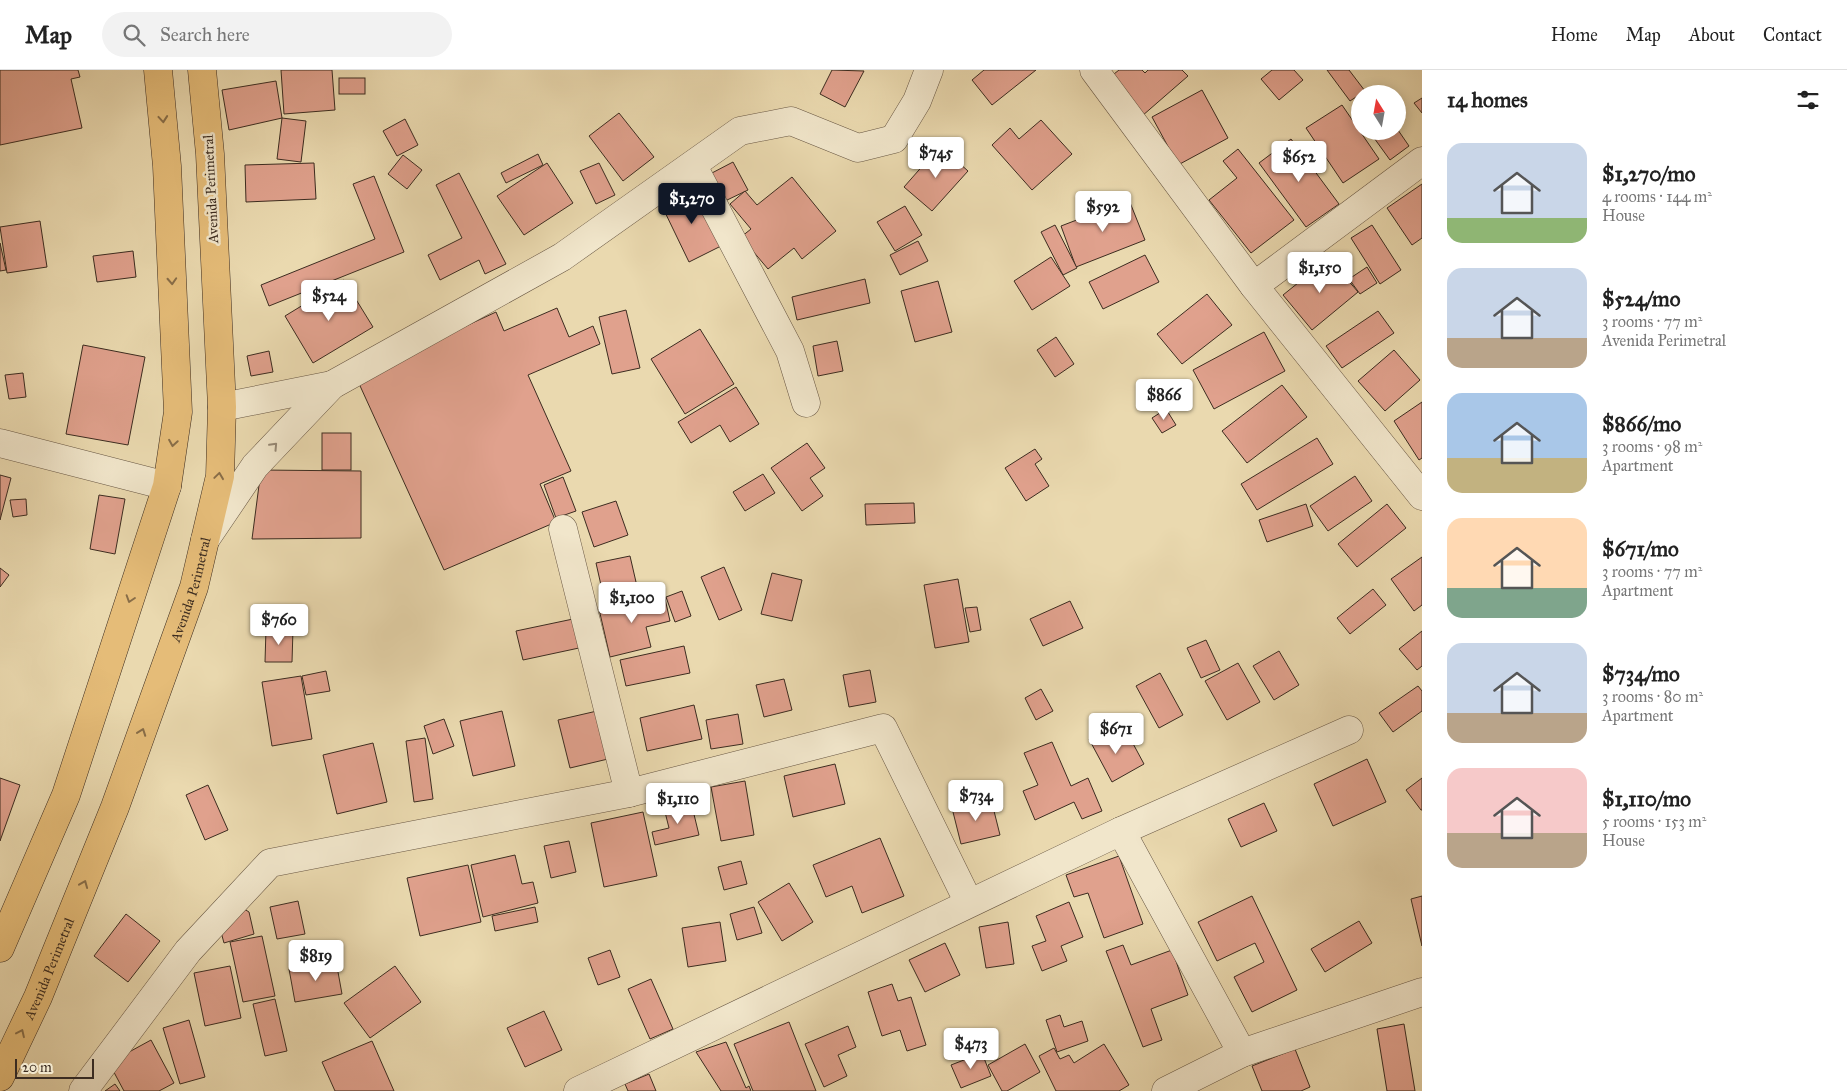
<!DOCTYPE html>
<meta charset="utf-8">
<style>
:root{--surface:#fff;--page:#f2f2f2;--text:#222;--muted:#767676;--line:#e0e0e0;--accent:#111827}
body{margin:0;font-family:"IM FELL Great Primer",serif;background:var(--page);color:var(--text);height:100vh;display:flex;flex-direction:column;font-size:19px;white-space:nowrap}
*{box-sizing:border-box;margin:0}
p{font-size:16px;color:var(--muted)}
.icon{flex:none;width:28px;height:28px;fill:none;stroke:currentColor;stroke-width:2;stroke-linecap:round;stroke-linejoin:round}
.map{position:relative;flex:1;overflow:hidden}
.panel{display:flex;flex-direction:column;background:var(--surface);width:425px}
.panel>*{flex:none}
.needle{width:32px;rotate:349deg}
.fabs{position:absolute;left:1351px;top:15px;display:grid;gap:10px}
.fabs a{display:grid;place-items:center;width:55px;height:55px;border-radius:50%;background:var(--surface);box-shadow:0 2px 12px #0003;font-size:25px}
.scale{position:absolute;left:15px;bottom:12px;width:79px;box-sizing:border-box;padding-left:5px;border:2px solid #3c2c20;border-top:0;font-size:14px;line-height:18px;white-space:nowrap;color:#3c2c20;-webkit-text-stroke:4px #f1e6cb;paint-order:stroke}
.price{position:absolute;translate:-50% -42px;padding:0 11px;border-radius:5px;background:#fff;color:#222;font-size:16px;line-height:32px;filter:drop-shadow(0 1px 2px #0008)}
.price::after{content:'';position:absolute;left:50%;top:30px;width:15px;height:11px;margin-left:-8px;background:inherit;clip-path:polygon(0 0,100% 0,50% 100%)}
.price.on{background:var(--accent);color:#fff}
ul{padding:0;list-style:none}
li{display:flex;align-items:center;gap:15px;height:125px;padding:0 25px}
li span{display:grid;place-items:center;flex:none;width:140px;height:100px;border-radius:15px;color:#555}
li>.icon{margin-inline-start:auto}
span .icon{width:60px;height:60px;fill:#fffc;stroke-width:1}
li b{font-size:21px}
h2{display:flex;justify-content:space-between;align-items:center;height:60px;padding:0 25px;font-size:21px}
header{display:flex;align-items:center;gap:30px;box-sizing:border-box;height:70px;padding:0 25px;background:var(--surface);border-bottom:1px solid var(--line)}
header strong{font-size:24px}
nav{display:flex;gap:28px;margin-inline-start:auto;font-size:18px}
.search{width:350px;height:45px;background:var(--page);display:flex;align-items:center;gap:12px;box-sizing:border-box;padding:0 18px;border-radius:28px;color:var(--muted);font-size:19px}
main{display:flex;flex:1;min-height:0}
.map>svg:first-child{display:block}
</style>
<header>
<strong>Map</strong>
<div class="search"><svg class="icon" aria-label="search" viewBox="0 0 24 24"><circle cx="10" cy="10" r="6"/><path d="M15 15l6 6"/></svg>Search here</div>
<nav><a>Home</a><a>Map</a><a>About</a><a>Contact</a></nav>
</header>
<main>
<div class="map">
<svg width="1422" height="1021" viewBox="0 0 1422 1021">
<rect width="100%" height="100%" fill="#ead9af"/>
<filter id="stains"><feTurbulence type="fractalNoise" baseFrequency=".004" numOctaves="4"/><feColorMatrix values="0 0 0 0 .2 0 0 0 0 .09 0 0 0 0 .02 0 0 0 .5 -.17"/></filter>
<radialGradient id="worn" r=".72"><stop offset=".6" stop-color="#630" stop-opacity="0"/><stop offset="1" stop-color="#630" stop-opacity=".3"/></radialGradient>
<!-- building -->
<g fill="#e0a18d" stroke="#3c2c20">
<path d="M0,0H78L80,7L71,9L82,58L0,75Z"/>
<path d="M281,0H332L335,40L284,44Z"/>
<path d="M832,0L864,1L845,37L820,24Z"/>
<path d="M984,0H1036L992,35L972,10Z"/>
<path d="M1119,0H1142L1145,3L1148,0H1182L1188,6L1142,46L1109,8Z"/>
<path d="M1272,0H1294L1303,10L1279,30L1261,9Z"/>
<path d="M1327,0H1349L1365,21L1350,31Z"/>
<rect x="339" y="8" width="26" height="16"/>
<path d="M276,11L282,48L229,60L222,20Z"/>
<path d="M1202,20L1228,68L1178,95L1152,47Z"/>
<path d="M1422,28V43L1414,33Z"/>
<path d="M1342,35L1379,89L1343,113L1306,58Z"/>
<path d="M619,43L654,87L623,111L589,66Z"/>
<path d="M282,48L306,51L301,92L277,89Z"/>
<path d="M405,49L418,75L397,86L383,61Z"/>
<path d="M1041,50L1072,84L1032,120L992,75L1010,58L1019,69Z"/>
<path d="M1398,60L1409,76L1390,90L1369,61Z"/>
<path d="M1291,69L1339,134L1306,157L1259,93Z"/>
<path d="M940,76L968,101L932,141L904,117Z"/>
<path d="M1238,79L1294,150L1251,183L1209,130L1237,108L1223,91Z"/>
<path d="M538,84L543,95L506,113L501,103Z"/>
<path d="M403,85L422,100L407,119L388,104Z"/>
<path d="M733,92L748,120L725,131L710,104Z"/>
<path d="M314,93L316,129L246,132L245,95Z"/>
<path d="M547,93L573,133L524,165L497,126Z"/>
<path d="M599,93L615,125L596,134L580,101Z"/>
<path d="M459,103L506,194L485,204L479,190L440,210L428,185L462,168L436,115Z"/>
<path d="M374,106L404,182L269,236L261,215L375,169L353,114Z"/>
<path d="M792,107L836,161L802,189L794,178L768,199L741,167L751,159L730,134L745,121L757,135Z"/>
<path d="M1422,114V168L1412,175L1387,138Z"/>
<path d="M695,118L723,175L689,192L661,134Z"/>
<path d="M1129,130L1145,170L1076,197L1061,156Z"/>
<path d="M905,136L922,165L895,181L877,152Z"/>
<path d="M40,151L47,197L7,203L0,157Z"/>
<path d="M1055,155L1077,198L1063,205L1041,162Z"/>
<path d="M1372,155L1401,200L1380,214L1351,168Z"/>
<path d="M918,171L928,191L900,205L890,185Z"/>
<path d="M0,173L6,200L0,201Z"/>
<path d="M133,181L136,207L97,212L93,186Z"/>
<path d="M1145,185L1159,212L1103,239L1089,212Z"/>
<path d="M1051,187L1070,216L1032,240L1014,211Z"/>
<path d="M1329,188L1358,222L1312,260L1283,225Z"/>
<path d="M1367,197L1377,213L1360,224L1349,209Z"/>
<path d="M865,209L870,233L797,250L792,227Z"/>
<path d="M344,210L373,257L313,293L285,246Z"/>
<path d="M938,211L952,262L915,272L901,221Z"/>
<path d="M1207,224L1232,255L1182,294L1157,264Z"/>
<path d="M557,238L569,267L593,256L600,274L528,305L571,401L540,414L556,452L444,500L356,307L496,242L504,261Z"/>
<path d="M626,240L640,298L612,304L599,247Z"/>
<path d="M1378,241L1394,263L1342,298L1326,276Z"/>
<path d="M700,259L734,314L685,344L651,289Z"/>
<path d="M1264,262L1285,301L1214,339L1193,300Z"/>
<path d="M1056,267L1074,294L1055,307L1037,280Z"/>
<path d="M837,271L843,301L818,306L813,276Z"/>
<path d="M83,275L145,287L128,375L66,364Z"/>
<path d="M1394,280L1420,310L1385,341L1358,311Z"/>
<path d="M269,281L273,302L251,306L247,286Z"/>
<path d="M23,303L26,327L9,329L5,305Z"/>
<path d="M1282,315L1307,347L1247,393L1222,361Z"/>
<path d="M736,317L759,354L730,372L720,355L691,373L678,352Z"/>
<path d="M1422,332V388L1419,390L1394,351Z"/>
<path d="M1166,339L1176,355L1162,363L1152,348Z"/>
<rect x="322" y="363" width="29" height="37"/>
<path d="M1317,368L1333,394L1257,440L1241,414Z"/>
<path d="M807,373L825,398L810,408L823,426L802,441L771,398Z"/>
<path d="M1035,379L1042,389L1035,394L1049,416L1026,431L1005,398Z"/>
<path d="M261,400L361,401V468L252,469Z"/>
<path d="M763,404L775,423L745,441L733,422Z"/>
<path d="M0,405L11,408L0,450Z"/>
<path d="M1355,406L1372,431L1328,461L1310,436Z"/>
<path d="M563,407L576,441L556,448L544,415Z"/>
<path d="M99,425L125,429L115,484L90,479Z"/>
<path d="M26,429L27,445L13,447L10,430Z"/>
<path d="M616,431L628,465L594,477L582,442Z"/>
<path d="M914,433L915,453L866,455L865,434Z"/>
<path d="M1306,434L1313,456L1267,472L1259,450Z"/>
<path d="M1387,434L1406,458L1357,497L1338,474Z"/>
<path d="M630,486L639,525L605,533L596,493Z"/>
<path d="M1422,487V535L1414,541L1391,509Z"/>
<path d="M724,497L742,540L719,550L701,507Z"/>
<path d="M0,498L9,505L0,517Z"/>
<path d="M772,503L802,510L792,551L761,544Z"/>
<path d="M958,509L969,572L935,578L924,515Z"/>
<path d="M1373,519L1386,535L1350,564L1337,548Z"/>
<path d="M682,521L691,546L675,552L666,527Z"/>
<path d="M664,524L670,551L646,557L651,577L610,587L599,539Z"/>
<path d="M1070,531L1083,558L1043,576L1030,549Z"/>
<path d="M977,537L981,560L970,562L965,538Z"/>
<path d="M573,549L579,578L523,590L516,561Z"/>
<path d="M266,559H293L292,592H265Z"/>
<path d="M1422,561V596L1417,600L1399,579Z"/>
<path d="M1206,570L1220,600L1201,608L1187,578Z"/>
<path d="M684,576L690,603L626,616L620,590Z"/>
<path d="M1279,581L1299,615L1274,630L1253,596Z"/>
<path d="M1238,593L1260,632L1227,650L1205,611Z"/>
<path d="M870,600L876,632L849,637L843,605Z"/>
<path d="M326,601L330,621L306,625L302,606Z"/>
<path d="M1160,603L1183,645L1159,658L1136,616Z"/>
<path d="M301,606L312,669L272,676L262,612Z"/>
<path d="M784,609L792,640L764,647L756,615Z"/>
<path d="M1418,616L1422,621V641L1393,662L1379,643Z"/>
<path d="M1041,619L1053,641L1036,650L1025,628Z"/>
<path d="M694,635L702,669L647,681L640,648Z"/>
<path d="M502,641L515,696L473,706L460,651Z"/>
<path d="M597,641L608,689L570,698L558,650Z"/>
<path d="M738,644L743,674L711,679L706,650Z"/>
<path d="M444,649L454,676L433,684L424,656Z"/>
<path d="M1109,658L1118,675L1130,668L1144,694L1112,712L1089,669Z"/>
<path d="M425,668L433,729L414,732L406,671Z"/>
<path d="M1052,672L1071,716L1088,708L1102,741L1082,749L1074,732L1035,750L1023,721L1038,715L1024,683Z"/>
<path d="M373,673L387,732L337,744L323,685Z"/>
<path d="M1367,689L1386,732L1333,756L1314,714Z"/>
<path d="M835,694L845,734L793,747L784,706Z"/>
<path d="M0,708L20,715L0,771Z"/>
<path d="M1422,708V740H1421L1406,720Z"/>
<path d="M745,711L754,765L721,771L711,717Z"/>
<path d="M208,715L228,760L205,770L186,725Z"/>
<path d="M991,729L1000,765L961,774L952,738Z"/>
<path d="M691,732L699,765L655,775L652,762L669,758L664,738Z"/>
<path d="M1264,733L1277,761L1241,777L1228,749Z"/>
<path d="M643,742L657,806L604,817L591,753Z"/>
<path d="M880,768L904,826L862,843L852,816L826,827L813,795Z"/>
<path d="M569,771L576,802L551,808L544,776Z"/>
<path d="M515,785L522,814L533,812L538,833L483,847L471,795Z"/>
<path d="M1119,786L1143,854L1104,868L1088,823L1074,827L1066,805Z"/>
<path d="M741,791L747,814L724,820L718,797Z"/>
<path d="M468,795L481,852L420,866L407,808Z"/>
<path d="M789,813L813,852L782,871L758,832Z"/>
<path d="M1252,826L1297,920L1252,942L1234,907L1264,892L1255,873L1217,891L1198,852Z"/>
<path d="M1422,826V876L1411,829Z"/>
<path d="M298,831L305,864L277,869L270,837Z"/>
<path d="M1069,832L1083,867L1061,876L1067,891L1042,901L1032,876L1046,871L1036,846Z"/>
<path d="M241,837L249,842L254,864L224,873L221,862Z"/>
<path d="M535,837L538,852L495,861L492,846Z"/>
<path d="M754,837L762,863L737,870L730,844Z"/>
<path d="M126,844L160,871L128,912L94,886Z"/>
<path d="M1359,851L1372,873L1325,902L1311,879Z"/>
<path d="M720,852L726,891L688,897L682,858Z"/>
<path d="M1008,852L1014,894L986,898L979,857Z"/>
<path d="M262,866L275,926L243,932L230,872Z"/>
<path d="M945,873L960,905L925,922L909,890Z"/>
<path d="M1123,875L1131,895L1172,880L1188,925L1151,939L1162,970L1143,977L1106,881Z"/>
<path d="M610,880L620,907L598,915L588,888Z"/>
<path d="M336,891L342,924L295,932L289,899Z"/>
<path d="M230,896L241,948L205,956L194,903Z"/>
<path d="M395,896L421,932L370,968L344,933Z"/>
<path d="M651,909L673,959L650,969L628,919Z"/>
<path d="M892,914L898,931L911,927L926,975L907,981L900,960L882,966L868,922Z"/>
<path d="M275,929L287,981L265,986L253,934Z"/>
<path d="M544,941L562,980L525,997L507,958Z"/>
<path d="M1060,945L1064,957L1082,951L1088,971L1057,982L1046,950Z"/>
<path d="M189,950L205,1007L180,1014L163,958Z"/>
<path d="M789,952L816,1021H753L734,974Z"/>
<path d="M1404,954L1415,1021H1387L1377,959Z"/>
<path d="M848,956L856,977L838,985L847,1006L824,1017L805,974Z"/>
<path d="M151,970L174,1013L159,1021H124L109,993Z"/>
<path d="M372,971L394,1021H335L322,992Z"/>
<path d="M726,972L746,1018L749,1016L751,1021H721L696,982Z"/>
<path d="M1025,974L1040,1002L1007,1021H1002L988,995Z"/>
<path d="M1104,974L1129,1015L1119,1021H1056L1039,986L1054,978L1060,989L1069,985L1074,993Z"/>
<path d="M1295,979L1310,1017L1301,1021H1262L1252,996Z"/>
<path d="M982,983L991,1006L961,1018L951,995Z"/>
<path d="M649,1004L656,1021H628L625,1014Z"/>
<path d="M115,1014L120,1021H105Z"/>
</g>
<g fill="none" stroke-linecap="round" stroke-linejoin="round">
<!-- minor casing -->
<g stroke="#685744" stroke-width="29">
<g id="minor">
<path d="M1094,0L1254,216L1422,426"/>
<path d="M693,96L790,281L806,333"/>
<path d="M1254,216L1422,91"/>
<path d="M222,337L332,315"/>
<path d="M0,373L167,416"/>
<path d="M563,459L629,723"/>
<path d="M205,470L255,396L332,315L562,187L740,61L791,51L858,78L894,69L917,31L929,0"/>
<path d="M1121,761L1242,983"/>
<path d="M83,1021L188,881L270,793L629,723L883,658L969,833"/>
<path d="M578,1021L1121,761L1349,660"/>
<path d="M1166,1021L1242,983L1422,922"/>
</g>
</g>
<!-- major casing -->
<g stroke="#3c2c20" stroke-width="29">
<g id="major">
<path d="M0,878L66,725L167,416L178,342L167,96L158,0"/>
<path id="s1" d="M0,1007L38,927L115,737L194,517L220,406L222,337L210,84L202,0"/>
</g>
</g>
<!-- minor -->
<use href="#minor" stroke="#f1e6cb" stroke-width="28"/>
<!-- major -->
<use href="#major" stroke="#e5bc78" stroke-width="28"/>
</g>
<!-- one-way arrows -->
<defs><path id="oneway-chevron" d="M-2-3.5L2.5 0L-2 3.5" fill="none" stroke-width="1.6" stroke-linecap="round" stroke-linejoin="round" transform="scale(1.25)"/></defs>
<g stroke="#886d48">
<use href="#oneway-chevron" transform="translate(163 49) rotate(85)"/>
<use href="#oneway-chevron" transform="translate(172 211) rotate(87)"/>
<use href="#oneway-chevron" transform="translate(173 373) rotate(99)"/>
<use href="#oneway-chevron" transform="translate(219 406) rotate(-82)"/>
<use href="#oneway-chevron" transform="translate(130 529) rotate(108)"/>
<use href="#oneway-chevron" transform="translate(142 662) rotate(-70)"/>
<use href="#oneway-chevron" transform="translate(84 814) rotate(-68)"/>
<use href="#oneway-chevron" transform="translate(21 963) rotate(-65)"/>
</g>
<use stroke="#968976" href="#oneway-chevron" transform="translate(274 376) rotate(-47)"/>
<g text-anchor="middle" dominant-baseline="central" stroke-width="5" stroke-linejoin="round" paint-order="stroke">
<!-- street labels -->
<g font-size="14" fill="#3c2c20" stroke="#f1e6cb">
<text transform="translate(211 119) rotate(-93)">Avenida Perimetral</text>
<text stroke="none"><textPath href="#s1" startOffset="524">Avenida Perimetral</textPath></text>
<text stroke="none"><textPath href="#s1" startOffset="119">Avenida Perimetral</textPath></text>
</g>
</g>
<rect width="100%" height="100%" filter="url(#stains)"/>
<rect width="100%" height="100%" fill="url(#worn)"/>
</svg>
<div class="fabs">
<a><svg class="needle" viewBox="-14 -14 28 28"><path d="M0-13l5 13h-10z" fill="#e53935"/><path d="M0 13l5-13h-10z" fill="#767676"/></svg></a>
</div>
<div class="scale">20 m</div>
<b class="price" style="left:936px;top:109px">$745</b>
<b class="price" style="left:1299px;top:113px">$652</b>
<b class="price on" style="left:692px;top:155px">$1,270</b>
<b class="price" style="left:1103px;top:163px">$592</b>
<b class="price" style="left:1320px;top:224px">$1,150</b>
<b class="price" style="left:329px;top:252px">$524</b>
<b class="price" style="left:1164px;top:351px">$866</b>
<b class="price" style="left:632px;top:554px">$1,100</b>
<b class="price" style="left:279px;top:576px">$760</b>
<b class="price" style="left:1116px;top:685px">$671</b>
<b class="price" style="left:976px;top:752px">$734</b>
<b class="price" style="left:678px;top:755px">$1,110</b>
<b class="price" style="left:316px;top:912px">$819</b>
<b class="price" style="left:971px;top:1000px">$473</b>
</div>
<section class="panel">
<h2>14 homes<svg class="icon" aria-label="filters" viewBox="0 0 24 24"><path d="M4 7h16M4 17h16"/><circle cx="9" cy="7" r="2"/><circle cx="15" cy="17" r="2"/></svg></h2>
<ul>
<li><span style="background:linear-gradient(#c9d6e8 75%,#8fb573 0)"><svg class="icon" aria-label="home" viewBox="0 0 24 24"><path d="M3 11l9-7 9 7M6 9v11h12V9"/></svg></span><div><b>$1,270/mo</b><p>4 rooms · 144 m²</p><p>House</p></div></li>
<li><span style="background:linear-gradient(#c9d6e8 70%,#b9a48a 0)"><svg class="icon" aria-label="home" viewBox="0 0 24 24"><path d="M3 11l9-7 9 7M6 9v11h12V9"/></svg></span><div><b>$524/mo</b><p>3 rooms · 77 m²</p><p>Avenida Perimetral</p></div></li>
<li><span style="background:linear-gradient(#a9c7e8 65%,#c2b280 0)"><svg class="icon" aria-label="home" viewBox="0 0 24 24"><path d="M3 11l9-7 9 7M6 9v11h12V9"/></svg></span><div><b>$866/mo</b><p>3 rooms · 98 m²</p><p>Apartment</p></div></li>
<li><span style="background:linear-gradient(#ffd9b3 70%,#7fa58c 0)"><svg class="icon" aria-label="home" viewBox="0 0 24 24"><path d="M3 11l9-7 9 7M6 9v11h12V9"/></svg></span><div><b>$671/mo</b><p>3 rooms · 77 m²</p><p>Apartment</p></div></li>
<li><span style="background:linear-gradient(#c9d6e8 70%,#b9a48a 0)"><svg class="icon" aria-label="home" viewBox="0 0 24 24"><path d="M3 11l9-7 9 7M6 9v11h12V9"/></svg></span><div><b>$734/mo</b><p>3 rooms · 80 m²</p><p>Apartment</p></div></li>
<li><span style="background:linear-gradient(#f6c9c9 65%,#b9a48a 0)"><svg class="icon" aria-label="home" viewBox="0 0 24 24"><path d="M3 11l9-7 9 7M6 9v11h12V9"/></svg></span><div><b>$1,110/mo</b><p>5 rooms · 153 m²</p><p>House</p></div></li>
</ul>
</section>
</main>
